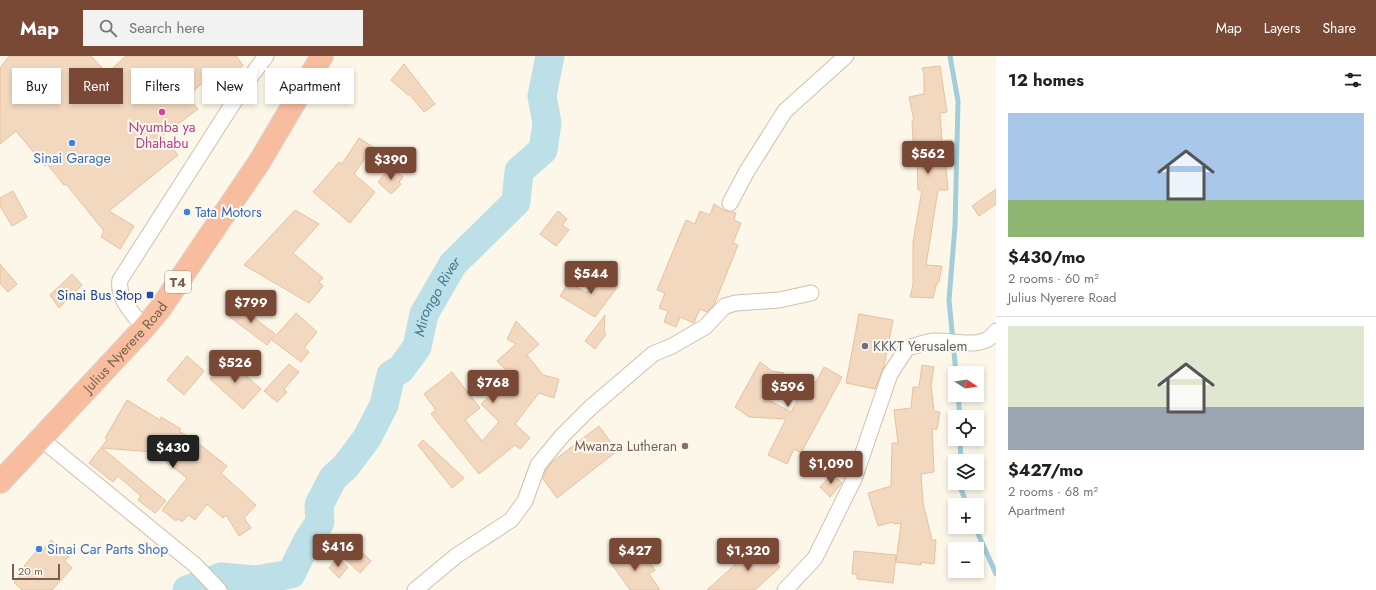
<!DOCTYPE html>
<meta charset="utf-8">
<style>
:root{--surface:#fff;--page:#f2f2f2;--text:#202124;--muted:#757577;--line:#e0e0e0;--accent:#7a4936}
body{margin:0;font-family:Jost,sans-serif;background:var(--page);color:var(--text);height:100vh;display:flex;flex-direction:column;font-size:15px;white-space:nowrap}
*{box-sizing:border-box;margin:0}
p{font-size:13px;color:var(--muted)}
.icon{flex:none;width:22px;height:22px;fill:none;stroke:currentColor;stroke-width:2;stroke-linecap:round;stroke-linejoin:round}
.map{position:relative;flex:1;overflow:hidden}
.drawer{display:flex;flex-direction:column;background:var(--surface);width:380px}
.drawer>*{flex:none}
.hud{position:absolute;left:12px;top:12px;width:380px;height:36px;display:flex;gap:8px}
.needle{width:26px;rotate:102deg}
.controls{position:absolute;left:948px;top:310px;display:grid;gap:8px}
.controls a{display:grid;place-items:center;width:36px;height:36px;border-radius:0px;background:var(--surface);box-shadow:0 2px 6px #0003;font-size:20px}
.scale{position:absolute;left:12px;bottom:10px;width:48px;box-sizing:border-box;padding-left:4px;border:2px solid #795f4b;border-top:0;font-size:11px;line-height:14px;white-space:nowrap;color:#795f4b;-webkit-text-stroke:3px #fffaf0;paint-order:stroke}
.price{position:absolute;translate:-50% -34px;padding:0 9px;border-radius:4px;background:var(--accent);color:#fff;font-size:13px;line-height:26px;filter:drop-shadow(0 1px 2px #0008)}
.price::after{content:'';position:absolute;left:50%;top:24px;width:12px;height:9px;margin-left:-6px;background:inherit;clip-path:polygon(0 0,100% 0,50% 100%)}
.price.on{background:#222;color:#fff}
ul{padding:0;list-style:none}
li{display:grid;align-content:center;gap:8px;height:212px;padding:0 12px}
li+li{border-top:1px solid var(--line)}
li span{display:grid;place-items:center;height:124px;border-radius:0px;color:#555}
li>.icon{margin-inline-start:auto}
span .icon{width:72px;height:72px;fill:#fffc;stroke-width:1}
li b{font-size:17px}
h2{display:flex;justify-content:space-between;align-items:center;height:48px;padding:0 12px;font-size:17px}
.tag{padding:0 14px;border-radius:0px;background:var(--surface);box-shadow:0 2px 6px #0003;font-size:14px;line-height:36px}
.tag.on{background:var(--accent);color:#fff}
header{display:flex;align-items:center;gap:24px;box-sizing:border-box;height:56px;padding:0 20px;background:var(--accent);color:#fff}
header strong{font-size:19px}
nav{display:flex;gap:22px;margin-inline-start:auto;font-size:14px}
.search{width:280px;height:36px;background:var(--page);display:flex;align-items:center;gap:10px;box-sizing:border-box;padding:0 14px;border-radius:0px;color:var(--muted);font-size:15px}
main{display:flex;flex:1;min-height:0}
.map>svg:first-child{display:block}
</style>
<header>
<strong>Map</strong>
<div class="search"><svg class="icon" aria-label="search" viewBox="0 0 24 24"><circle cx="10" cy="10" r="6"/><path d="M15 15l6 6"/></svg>Search here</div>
<nav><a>Map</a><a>Layers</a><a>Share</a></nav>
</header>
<main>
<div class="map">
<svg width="996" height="534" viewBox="0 0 996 534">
<rect width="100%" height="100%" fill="#fdf7e9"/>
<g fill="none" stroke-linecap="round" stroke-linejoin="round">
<!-- stream -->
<g stroke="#a2cdda" stroke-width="5">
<path d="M950,0L958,45L955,170L949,244L956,317"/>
<path d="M958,339L960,361"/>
<path d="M960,383L961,405"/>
<path d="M961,427V433L967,449"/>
<path d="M975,471L996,518"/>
</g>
<!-- river -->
<path stroke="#bcdfe8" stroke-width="29" id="s1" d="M187,534L221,521L255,524L291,518L307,486L320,466L319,449L333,422L346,410L367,382L384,349L391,319L401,313L417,291L424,258L453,208L516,146L519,115L543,94L547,67L542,40L550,0"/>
</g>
<!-- building -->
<g fill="#f3d8c0" stroke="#e7c0a0">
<path d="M9,0H91L107,17L126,0H236L243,9L232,20L230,18L218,29L210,20L188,40L198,53L162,80L178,99L109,155L134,170L120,193L101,181L104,175L66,128L64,129L47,108L45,110L16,75L0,88V12Z"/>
<path d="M404,8L435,48L424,56L409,38L408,39L391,24Z"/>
<path d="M940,10L947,56L940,57L942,85L952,84L954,101L945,103L948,134H938L926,209L942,210L939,226H937L933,242L910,241L913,229V186L922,134H918L917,101H914L912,65H914L909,41L924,38V18L922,12Z"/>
<path d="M359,82L373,91L354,118L375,136L350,167L313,136L339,106L342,108Z"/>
<path d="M391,111L403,121L399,126L401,128L391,138L378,126Z"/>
<path d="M996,133V148L979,160L972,150Z"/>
<path d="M13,135L27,161L12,170L0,150V142Z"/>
<path d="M714,148L726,155L736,157L734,164L741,167L733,187L738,189L714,249L707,256L700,253L694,267L680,261L676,271L664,266L668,255L659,252L665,237L657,234L686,164L695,168L700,155L710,159Z"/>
<path d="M295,154L319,168L293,197L323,222L319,226L323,230L309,247L244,209Z"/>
<path d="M558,155L567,163L562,169L569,174L556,190L540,178Z"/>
<path d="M0,208L17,228L8,236L0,227Z"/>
<path d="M72,218L82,229L59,252L50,239Z"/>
<path d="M597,218L618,230L595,261L560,240L568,227L587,237Z"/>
<path d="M235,247L275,278L267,289L226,258Z"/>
<path d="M296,257L317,276L304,292L309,296L301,306L272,284Z"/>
<path d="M859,258L893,264L884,310L875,333L846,327Z"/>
<path d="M605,259L604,277L606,278L595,293L585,285Z"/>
<path d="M516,265L539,288L527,299L543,319L559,323L554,342L539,337L515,368L530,382L520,393L515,389L479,418L431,358L436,354L424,338L452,316L480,352L465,364L482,385L499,366L481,348L511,319L497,305L516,288L507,283Z"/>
<path d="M187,300L204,315L184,339L167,324Z"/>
<path d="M227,303L261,333L243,353L210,323Z"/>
<path d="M760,306L772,315L784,317L770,345L791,356L809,322L816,326L824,311L842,321L801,397L794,393L787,408L768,399L786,363L749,361L735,351Z"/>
<path d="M289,308L299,316L284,333L287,336L277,346L264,335Z"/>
<path d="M922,309L934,311L931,329L934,355L940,356L937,373H932L934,416L921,418L923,447L932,484H936L934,508L921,506V509L896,506L901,467L894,468L893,466L878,470L868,437L891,430L892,387H898L894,354L911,352L913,331H919Z"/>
<path d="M127,344L160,364L161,361L181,373L179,375L195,385L227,410L221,417L256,449L244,462L251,472L239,480L226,459L223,462L207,448L195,464L188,459L182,466L178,463L176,465L162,454L187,422L153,396L102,392L166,445L155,457L138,444L141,440L118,420L113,426L89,407L107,384L105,382Z"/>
<path d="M599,370L617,395L557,442L543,423L546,414L552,406Z"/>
<path d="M423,384L464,422L452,432L418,389Z"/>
<path d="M832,418L842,427L830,441L820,431Z"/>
<path d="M51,484L69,500L65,505L72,512L52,534H22L14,526L27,512L24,510L36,496L39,498Z"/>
<path d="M759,487L780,511L755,534H707Z"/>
<path d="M356,491L371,505L360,517L344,502Z"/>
<path d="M632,492L643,507L648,504L655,514L649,518L660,534H630L611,507Z"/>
<path d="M854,495L896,499L893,527L857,523V518H852Z"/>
<path d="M337,502L348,511L339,522L329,512Z"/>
</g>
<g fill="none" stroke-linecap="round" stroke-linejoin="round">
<!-- minor casing -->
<g stroke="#d0bfae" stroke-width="17">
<g id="minor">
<path d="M730,147L747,115L785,55L846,0"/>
<path d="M144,272C133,257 117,243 120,224L246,27L266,0"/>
<path d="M40,382L195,509L219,534"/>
<path d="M415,534L456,500L511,464L525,445L538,409L562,380L590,352L653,298L672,290L705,271L725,250L736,247L779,244L811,237"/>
<path d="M785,534L815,502L854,423L890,318L907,292C915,290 925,286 934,285C953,284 984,295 996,275"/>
</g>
</g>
<!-- highway casing -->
<g stroke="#dcd5d0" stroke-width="24">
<g id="highway">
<path id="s2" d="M0,426L144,272L160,253L260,105L322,0"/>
</g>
</g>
<!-- minor -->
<use href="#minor" stroke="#fff" stroke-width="15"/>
<!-- highway -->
<use href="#highway" stroke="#f8bd9f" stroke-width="22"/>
</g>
<!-- markers -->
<circle fill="#d1479c" stroke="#fffaf0" stroke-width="1.5" cx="162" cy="56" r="4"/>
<g fill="#3f7fe0" stroke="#fffaf0" stroke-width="1.5">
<circle cx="72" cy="87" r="4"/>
<circle cx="187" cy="156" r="4"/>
<circle cx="39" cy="493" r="4"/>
</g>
<rect fill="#1a4fb4" stroke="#fffaf0" stroke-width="1.5" x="146" y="235" width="8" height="8" rx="2"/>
<circle fill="#6b7280" stroke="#fffaf0" stroke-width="1.5" cx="865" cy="290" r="4"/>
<circle fill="#8d6e63" stroke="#fffaf0" stroke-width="1.5" cx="685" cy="390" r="4"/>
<g text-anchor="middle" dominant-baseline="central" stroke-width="4" stroke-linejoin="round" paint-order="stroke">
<!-- shield labels -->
<rect fill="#fffaf0" stroke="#a18e7c" stroke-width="1" x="165" y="215" width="26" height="22" rx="3"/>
<g font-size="13" font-weight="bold" fill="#795f4b">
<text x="178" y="226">T4</text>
</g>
<!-- hotel labels -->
<g font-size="14" fill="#b23c85" stroke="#fffaf0">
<text x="162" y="71">Nyumba ya<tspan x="162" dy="16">Dhahabu</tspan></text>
</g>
<!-- shop labels -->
<g font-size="14" fill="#366cbe" stroke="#fffaf0" text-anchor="start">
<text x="72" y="102" text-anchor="middle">Sinai Garage</text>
<text x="195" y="156">Tata Motors</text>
<text x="47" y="493">Sinai Car Parts Shop</text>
</g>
<!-- transit labels -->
<g font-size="14" fill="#164399" stroke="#fffaf0" text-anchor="end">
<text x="142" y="239">Sinai Bus Stop</text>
</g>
<!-- street labels -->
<g font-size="14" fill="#795f4b" stroke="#fffaf0">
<text stroke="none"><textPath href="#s2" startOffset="184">Julius Nyerere Road</textPath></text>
</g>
<!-- worship labels -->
<g font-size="14" fill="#5b616d" stroke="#fffaf0" text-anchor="start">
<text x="873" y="290">KKKT Yerusalem</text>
</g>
<!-- education labels -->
<g font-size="14" fill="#785e54" stroke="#fffaf0" text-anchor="end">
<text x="677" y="390">Mwanza Lutheran</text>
</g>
<!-- water labels -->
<g font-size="15" font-style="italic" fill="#447b8d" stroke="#fffaf0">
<text stroke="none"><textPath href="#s1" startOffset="428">Mirongo River</textPath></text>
</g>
</g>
</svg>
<div class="controls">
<a><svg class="needle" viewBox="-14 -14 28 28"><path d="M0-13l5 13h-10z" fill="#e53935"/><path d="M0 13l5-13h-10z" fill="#757577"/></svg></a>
<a><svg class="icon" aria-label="locate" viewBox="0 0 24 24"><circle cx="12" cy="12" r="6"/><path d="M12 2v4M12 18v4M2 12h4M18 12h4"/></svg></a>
<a><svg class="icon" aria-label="layers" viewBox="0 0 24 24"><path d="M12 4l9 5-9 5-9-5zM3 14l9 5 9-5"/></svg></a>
<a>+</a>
<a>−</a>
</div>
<div class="scale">20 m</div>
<b class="price" style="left:928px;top:119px">$562</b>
<b class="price" style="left:391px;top:125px">$390</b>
<b class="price" style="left:591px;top:239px">$544</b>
<b class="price" style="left:251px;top:268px">$799</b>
<b class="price" style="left:235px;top:328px">$526</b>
<b class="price" style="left:493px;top:348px">$768</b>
<b class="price" style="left:788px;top:352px">$596</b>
<b class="price on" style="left:173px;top:413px">$430</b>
<b class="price" style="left:831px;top:429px">$1,090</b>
<b class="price" style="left:338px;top:512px">$416</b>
<b class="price" style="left:635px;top:516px">$427</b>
<b class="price" style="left:748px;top:516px">$1,320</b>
<div class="hud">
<a class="tag">Buy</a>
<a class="tag on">Rent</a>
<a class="tag">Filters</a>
<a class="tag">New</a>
<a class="tag">Apartment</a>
</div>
</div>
<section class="drawer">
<h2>12 homes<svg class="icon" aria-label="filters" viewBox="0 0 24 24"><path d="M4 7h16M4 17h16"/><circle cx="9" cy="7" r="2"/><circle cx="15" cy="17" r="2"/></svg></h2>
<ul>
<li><span style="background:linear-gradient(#a9c7e8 70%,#8fb573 0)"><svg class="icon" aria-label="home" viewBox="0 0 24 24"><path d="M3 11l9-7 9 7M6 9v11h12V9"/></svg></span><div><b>$430/mo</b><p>2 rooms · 60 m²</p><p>Julius Nyerere Road</p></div></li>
<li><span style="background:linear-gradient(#dfe7d0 65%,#9aa5b1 0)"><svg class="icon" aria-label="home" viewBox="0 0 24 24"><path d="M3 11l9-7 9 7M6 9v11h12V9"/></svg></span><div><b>$427/mo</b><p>2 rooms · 68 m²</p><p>Apartment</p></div></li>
</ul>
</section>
</main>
